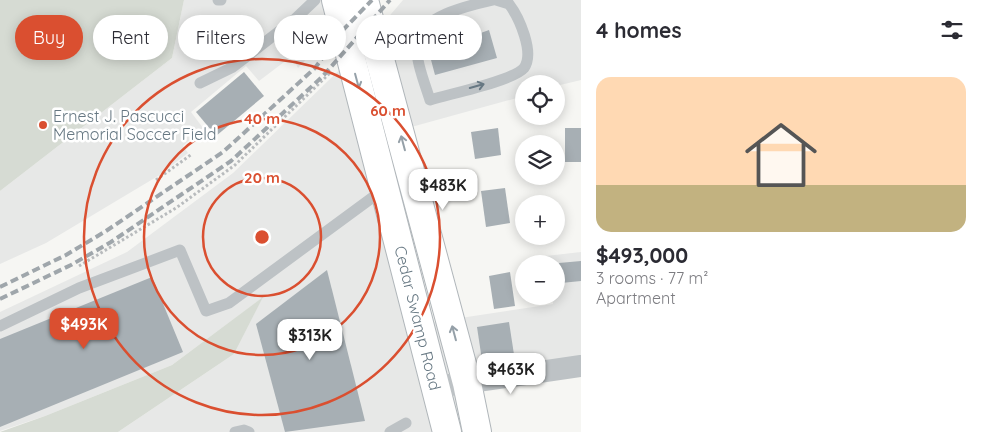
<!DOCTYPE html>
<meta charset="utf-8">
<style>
:root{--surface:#fff;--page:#f7f7f7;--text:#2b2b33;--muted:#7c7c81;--accent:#da4f30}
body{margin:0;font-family:Quicksand,sans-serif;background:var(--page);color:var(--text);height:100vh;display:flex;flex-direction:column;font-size:19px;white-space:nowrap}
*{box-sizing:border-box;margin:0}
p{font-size:16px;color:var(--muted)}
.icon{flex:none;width:28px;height:28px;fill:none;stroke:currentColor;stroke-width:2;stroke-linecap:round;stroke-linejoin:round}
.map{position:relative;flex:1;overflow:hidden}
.side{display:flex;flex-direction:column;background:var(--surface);width:400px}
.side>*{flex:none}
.top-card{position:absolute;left:15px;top:15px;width:475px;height:45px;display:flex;gap:10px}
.tools{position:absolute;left:515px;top:75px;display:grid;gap:10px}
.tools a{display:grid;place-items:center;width:50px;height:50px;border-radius:50%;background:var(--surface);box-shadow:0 2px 12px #0003;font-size:25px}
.price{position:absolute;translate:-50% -42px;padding:0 11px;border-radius:10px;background:#fff;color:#222;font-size:16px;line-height:32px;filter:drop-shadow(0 1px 2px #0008)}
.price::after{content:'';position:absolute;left:50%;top:30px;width:15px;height:11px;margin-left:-8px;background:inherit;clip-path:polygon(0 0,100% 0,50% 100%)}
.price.selected{background:var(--accent);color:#fff}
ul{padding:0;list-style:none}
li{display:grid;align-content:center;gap:10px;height:265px;padding:0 15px}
li span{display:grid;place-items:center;height:155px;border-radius:15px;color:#555}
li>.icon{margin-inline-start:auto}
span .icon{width:90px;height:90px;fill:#fffc;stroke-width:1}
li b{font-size:21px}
h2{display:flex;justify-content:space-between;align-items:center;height:60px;padding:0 15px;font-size:21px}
.tag{padding:0 18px;border-radius:22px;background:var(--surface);box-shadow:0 2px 12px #0003;font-size:18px;line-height:45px}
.tag.selected{background:var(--accent);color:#fff}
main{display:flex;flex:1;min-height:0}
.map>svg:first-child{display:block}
</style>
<main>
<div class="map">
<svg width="581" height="432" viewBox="0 0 581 432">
<rect width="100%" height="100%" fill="#f6f6f3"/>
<!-- built -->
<g fill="#e7e8e7">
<path d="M184,0H362L298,68L292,56L259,81L246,66L191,112L203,128L183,146L188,153L158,176L46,243L0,264V191L172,58Z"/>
<path d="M403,0H581V80L556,86V84H524V96L386,134L434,322L553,304L552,296H556V264H547L546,256L581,252V370L457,388L465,432H118L234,354L262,298L172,365L45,416L0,431V312L127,252L233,173L363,47Z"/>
</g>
<!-- green -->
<g fill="#d6dbd3">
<path d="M0,0H184L172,58L0,191Z"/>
<path d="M263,297L234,354L118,432H0L45,416L172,365Z"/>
</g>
<!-- building -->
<g fill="#a7afb4">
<path d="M476,27L478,34L489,30L497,58L435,75L426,41Z"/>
<path d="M244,72L264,96L216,136L196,112Z"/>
<path d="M498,128L501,155L475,159L471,132Z"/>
<rect x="565" y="128" width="16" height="34"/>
<path d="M505,188L510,223L486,227L481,191Z"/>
<path d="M581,261V281L561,283L559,263Z"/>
<path d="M327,270L365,421L285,432L256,324Z"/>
<path d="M510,272L515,306L494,309L489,276Z"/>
<path d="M152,277L183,352L0,427V339Z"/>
<path d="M509,322L515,361L483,367L477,327Z"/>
</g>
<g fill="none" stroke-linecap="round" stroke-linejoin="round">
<!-- secondary casing -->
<g stroke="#b0b6ba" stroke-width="30">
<g id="secondary">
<path d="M336,0L447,432"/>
<path d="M364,0L467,383L477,432"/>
</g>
</g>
<!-- path -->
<g stroke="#b8bbbd" stroke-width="3" stroke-dasharray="2.5 2.5" stroke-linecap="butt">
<path d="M156,180L192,154"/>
<path d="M79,266L176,208L235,165L330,73"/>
</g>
<!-- lane -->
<g stroke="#bdc2c5" stroke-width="11">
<path d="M218,0H221"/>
<path d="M493,0C471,5 419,16 417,43C415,60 425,84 430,100C449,94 513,81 524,68C535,53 519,17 509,4L496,0"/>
<path d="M200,83L233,67L295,19L315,0"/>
<path d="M0,326L79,288L180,250L206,311L229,303L384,189"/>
<path d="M235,432L244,430L249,432"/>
<path d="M390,432L406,423"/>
</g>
<!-- street -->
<path stroke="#bdc2c5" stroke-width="22" d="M436,387L581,366"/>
<!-- secondary -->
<use href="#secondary" stroke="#fff" stroke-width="28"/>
<!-- rail -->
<g stroke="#9fa6ab" stroke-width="4" stroke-dasharray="8 4" stroke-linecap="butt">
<path d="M0,287L66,255L106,231L223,152L315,68L343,30L372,0"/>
<path d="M0,299L71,265L111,242L231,161L323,76L390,0"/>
</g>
</g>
<!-- one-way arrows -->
<defs><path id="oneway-shaft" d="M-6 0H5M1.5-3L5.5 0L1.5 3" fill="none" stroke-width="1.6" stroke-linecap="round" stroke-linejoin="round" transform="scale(1.25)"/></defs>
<g stroke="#95a0a8">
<use href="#oneway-shaft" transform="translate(357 81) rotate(75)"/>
<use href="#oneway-shaft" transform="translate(403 143) rotate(-105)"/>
<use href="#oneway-shaft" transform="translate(454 333) rotate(-105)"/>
</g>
<use stroke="#677883" href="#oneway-shaft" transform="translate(477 86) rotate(-16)"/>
<!-- distance rings -->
<g fill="none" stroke="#da4f30" stroke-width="2.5">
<circle cx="262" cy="237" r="59"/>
<circle cx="262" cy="237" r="118"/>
<circle cx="262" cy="237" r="178"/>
</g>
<!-- markers -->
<circle fill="#da4f30" stroke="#fff" stroke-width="2" cx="43" cy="125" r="5"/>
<g text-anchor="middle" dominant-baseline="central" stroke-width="5" stroke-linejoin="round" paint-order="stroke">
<!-- poi labels -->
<g font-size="16" fill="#677883" stroke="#fff" text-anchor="start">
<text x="53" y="116">Ernest J. Pascucci<tspan x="53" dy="18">Memorial Soccer Field</tspan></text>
</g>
<!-- street labels -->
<g font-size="16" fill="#677883" stroke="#fff">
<text transform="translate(418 318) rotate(76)">Cedar Swamp Road</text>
</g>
</g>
<circle cx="262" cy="237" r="8" fill="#da4f30" stroke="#fff" stroke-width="2.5"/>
<g font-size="15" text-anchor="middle" font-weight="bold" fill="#da4f30" stroke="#fff" stroke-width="5" stroke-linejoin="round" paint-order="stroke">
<text x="388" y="116">60 m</text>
<text x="262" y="124">40 m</text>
<text x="262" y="183">20 m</text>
</g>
</svg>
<div class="tools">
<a><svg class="icon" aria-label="locate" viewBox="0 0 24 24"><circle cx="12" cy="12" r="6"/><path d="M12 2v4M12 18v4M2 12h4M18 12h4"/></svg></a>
<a><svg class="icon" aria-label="layers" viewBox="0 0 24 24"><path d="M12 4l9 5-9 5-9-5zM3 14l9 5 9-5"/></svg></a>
<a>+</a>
<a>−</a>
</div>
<b class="price" style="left:443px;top:211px">$483K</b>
<b class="price selected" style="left:84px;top:350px">$493K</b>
<b class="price" style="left:310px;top:361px">$313K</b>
<b class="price" style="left:511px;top:395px">$463K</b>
<div class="top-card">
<a class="tag selected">Buy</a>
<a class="tag">Rent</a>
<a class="tag">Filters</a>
<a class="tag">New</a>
<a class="tag">Apartment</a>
</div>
</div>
<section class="side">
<h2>4 homes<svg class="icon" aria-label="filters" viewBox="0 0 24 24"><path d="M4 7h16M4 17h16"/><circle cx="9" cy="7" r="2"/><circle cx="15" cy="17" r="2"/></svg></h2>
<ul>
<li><span style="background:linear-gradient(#ffd9b3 70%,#c2b280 0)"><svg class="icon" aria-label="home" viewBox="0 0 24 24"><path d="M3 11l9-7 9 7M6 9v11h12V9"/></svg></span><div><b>$493,000</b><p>3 rooms · 77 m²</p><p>Apartment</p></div></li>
</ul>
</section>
</main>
